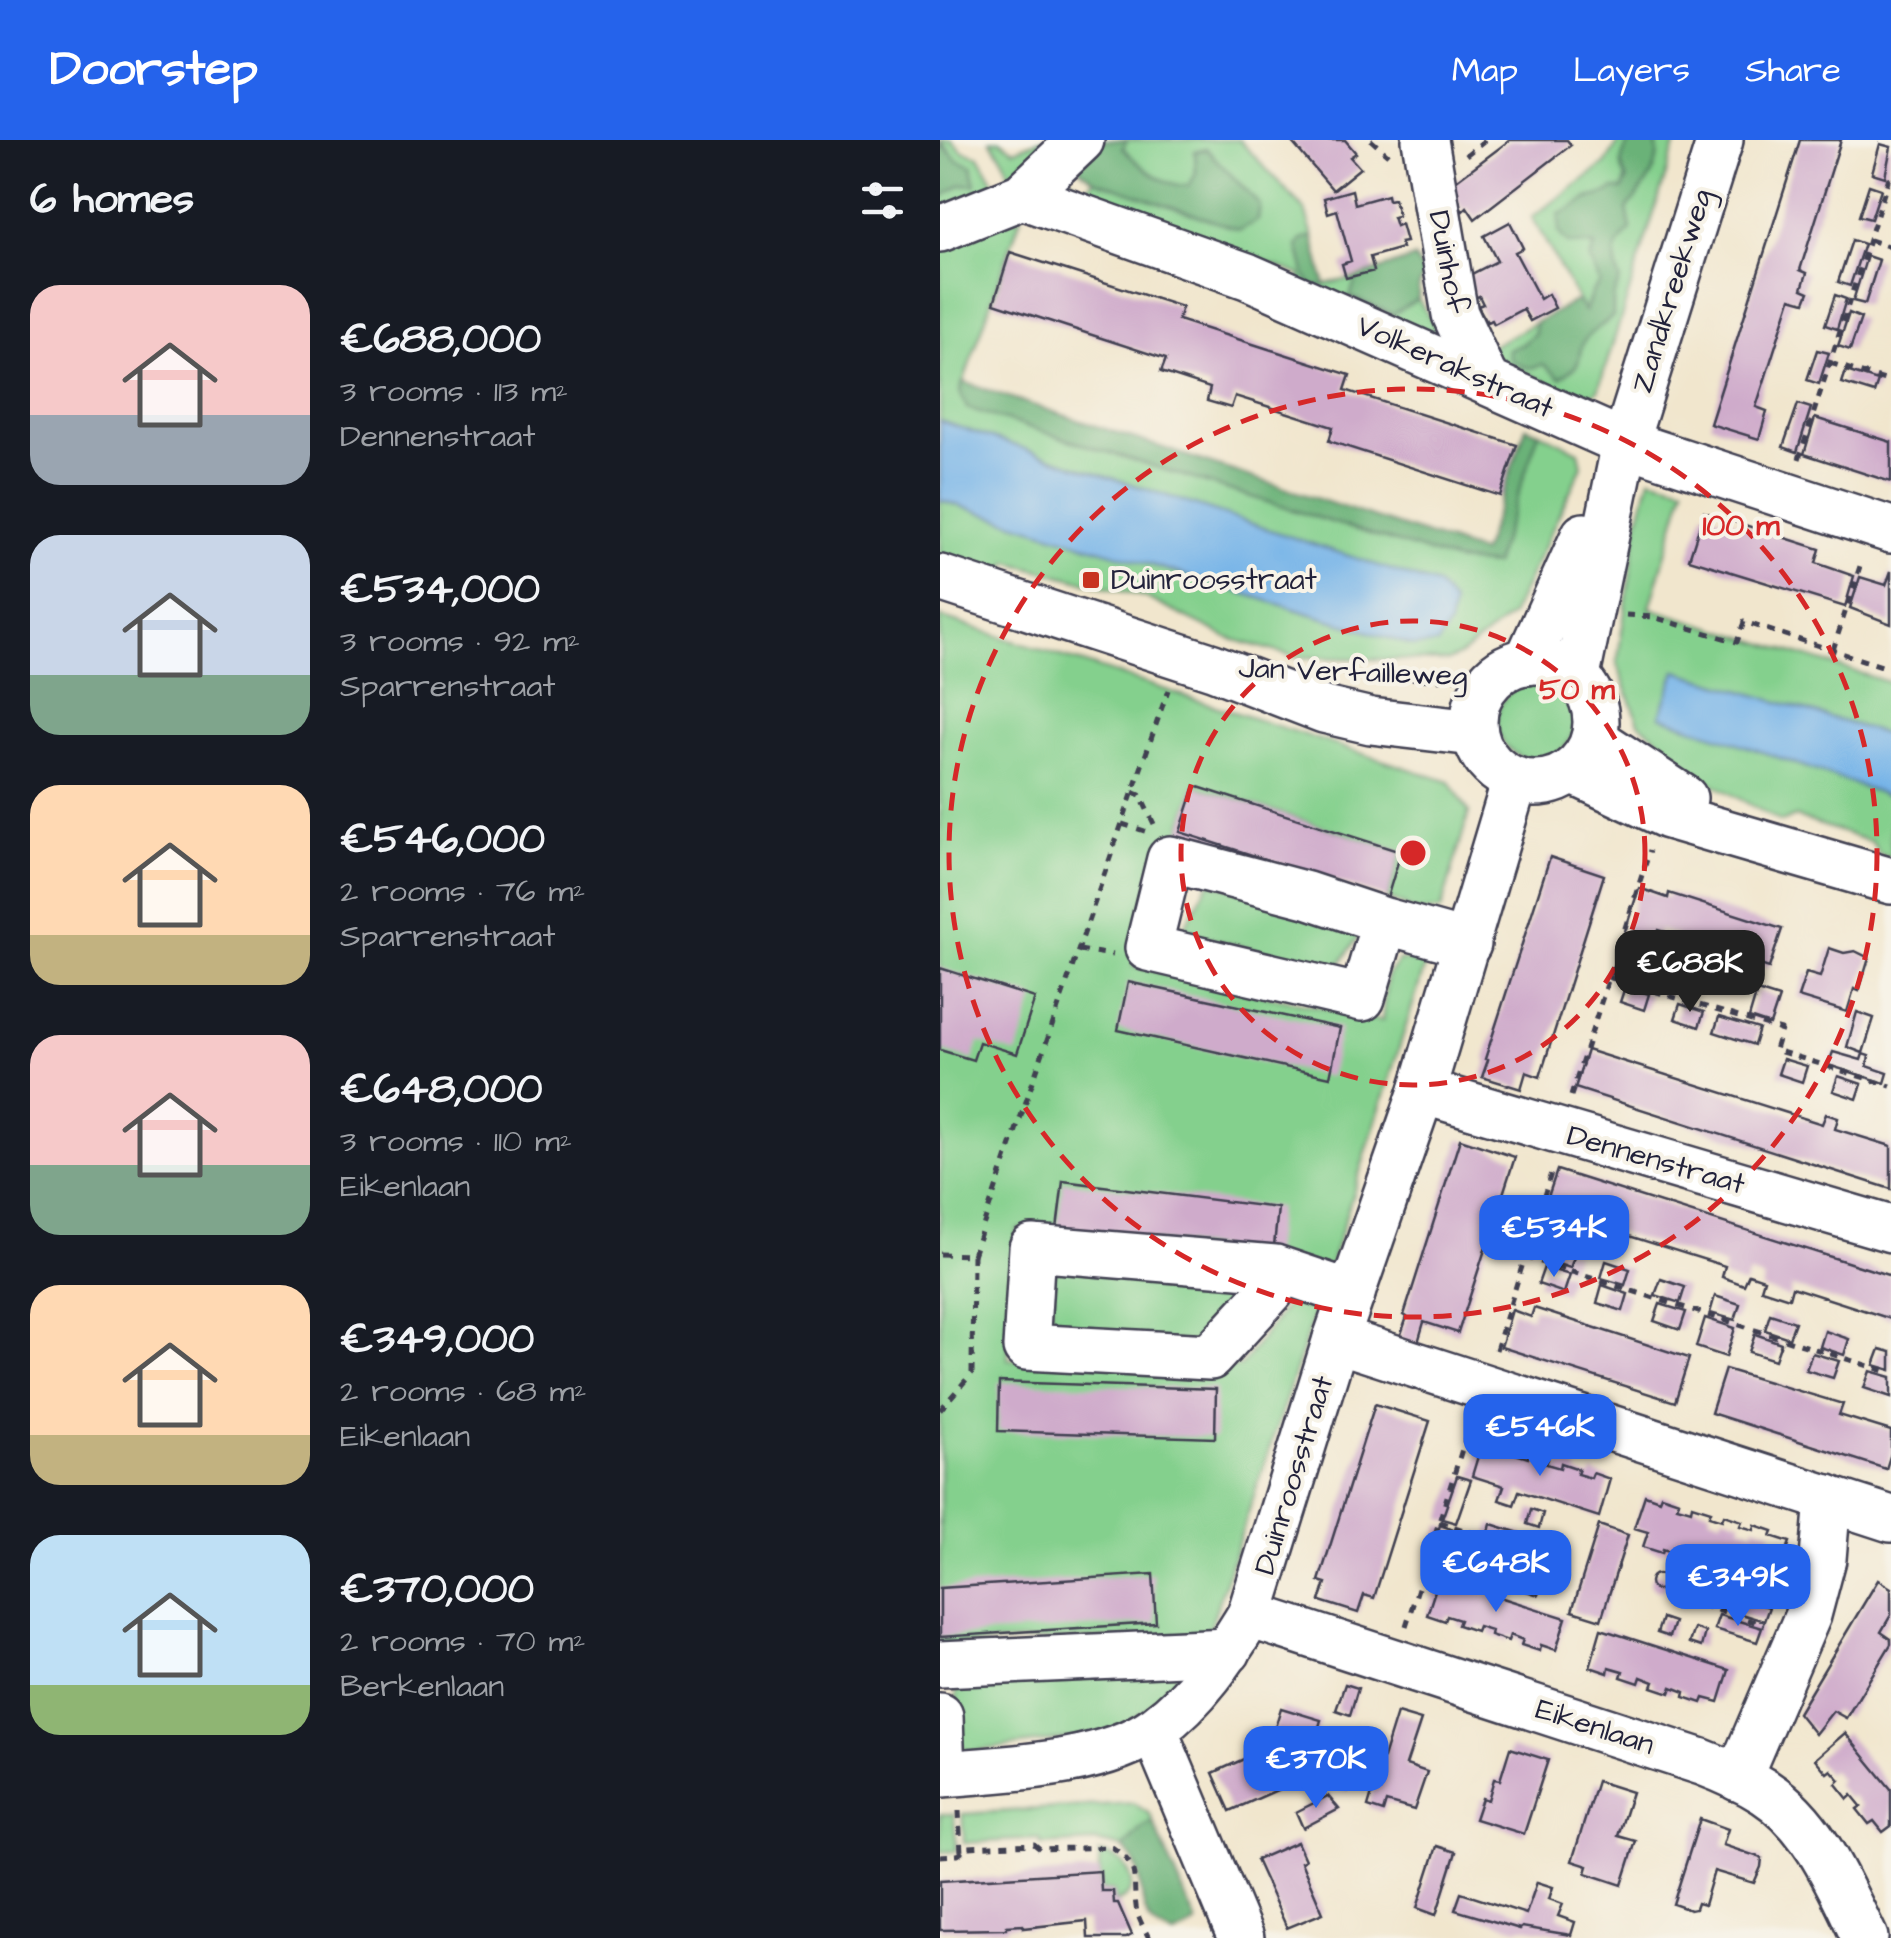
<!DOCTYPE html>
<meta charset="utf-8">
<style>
:root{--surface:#171b24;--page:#242831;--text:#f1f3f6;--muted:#9ea1a6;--accent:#2563eb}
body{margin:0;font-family:"Architects Daughter",sans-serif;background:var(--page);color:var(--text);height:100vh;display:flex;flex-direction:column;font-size:38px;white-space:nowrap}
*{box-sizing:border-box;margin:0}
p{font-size:32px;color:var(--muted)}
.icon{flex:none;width:55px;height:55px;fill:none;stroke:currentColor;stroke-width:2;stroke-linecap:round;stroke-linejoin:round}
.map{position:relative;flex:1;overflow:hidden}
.side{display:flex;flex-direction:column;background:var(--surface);width:940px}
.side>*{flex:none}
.price{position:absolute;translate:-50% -85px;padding:0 22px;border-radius:20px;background:var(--accent);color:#fff;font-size:32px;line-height:65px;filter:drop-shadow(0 2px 5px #0008)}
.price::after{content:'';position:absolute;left:50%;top:60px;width:30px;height:22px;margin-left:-15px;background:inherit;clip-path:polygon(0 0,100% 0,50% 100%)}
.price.on{background:#222;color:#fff}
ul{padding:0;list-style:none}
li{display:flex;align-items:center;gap:30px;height:250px;padding:0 30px}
li span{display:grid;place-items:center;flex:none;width:280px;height:200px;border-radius:30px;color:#555}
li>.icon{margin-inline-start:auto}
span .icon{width:120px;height:120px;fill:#fffc;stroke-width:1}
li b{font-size:42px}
h2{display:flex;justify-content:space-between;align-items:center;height:120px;padding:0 30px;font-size:42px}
header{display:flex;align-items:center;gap:60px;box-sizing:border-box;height:140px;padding:0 50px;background:var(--accent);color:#fff}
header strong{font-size:48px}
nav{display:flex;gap:55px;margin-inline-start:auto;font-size:35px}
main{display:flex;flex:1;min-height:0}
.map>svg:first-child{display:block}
</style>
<header>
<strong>Doorstep</strong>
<nav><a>Map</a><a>Layers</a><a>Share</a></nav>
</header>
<main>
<section class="side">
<h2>6 homes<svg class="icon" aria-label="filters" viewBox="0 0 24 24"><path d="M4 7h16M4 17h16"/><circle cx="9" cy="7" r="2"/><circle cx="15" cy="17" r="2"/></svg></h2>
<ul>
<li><span style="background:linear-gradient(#f6c9c9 65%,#9aa5b1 0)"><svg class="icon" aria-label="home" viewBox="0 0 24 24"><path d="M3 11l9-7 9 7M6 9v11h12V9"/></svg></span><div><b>€688,000</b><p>3 rooms · 113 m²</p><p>Dennenstraat</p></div></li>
<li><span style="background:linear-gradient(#c9d6e8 70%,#7fa58c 0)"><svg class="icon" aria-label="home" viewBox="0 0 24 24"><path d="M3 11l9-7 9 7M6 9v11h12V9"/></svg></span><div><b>€534,000</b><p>3 rooms · 92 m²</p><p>Sparrenstraat</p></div></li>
<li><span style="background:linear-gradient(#ffd9b3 75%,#c2b280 0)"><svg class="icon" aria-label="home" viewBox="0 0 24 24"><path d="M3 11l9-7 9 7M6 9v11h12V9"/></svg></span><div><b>€546,000</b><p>2 rooms · 76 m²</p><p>Sparrenstraat</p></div></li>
<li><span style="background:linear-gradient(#f6c9c9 65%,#7fa58c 0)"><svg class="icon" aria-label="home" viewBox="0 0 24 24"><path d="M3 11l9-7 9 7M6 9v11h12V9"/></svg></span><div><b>€648,000</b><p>3 rooms · 110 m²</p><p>Eikenlaan</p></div></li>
<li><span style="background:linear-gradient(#ffd9b3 75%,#c2b280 0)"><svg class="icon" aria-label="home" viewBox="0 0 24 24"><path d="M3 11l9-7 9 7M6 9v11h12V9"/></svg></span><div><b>€349,000</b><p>2 rooms · 68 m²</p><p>Eikenlaan</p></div></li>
<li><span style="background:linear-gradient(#bfe0f5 75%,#8fb573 0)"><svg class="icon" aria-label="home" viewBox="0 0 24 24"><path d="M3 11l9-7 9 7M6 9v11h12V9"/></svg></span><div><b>€370,000</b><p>2 rooms · 70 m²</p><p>Berkenlaan</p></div></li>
</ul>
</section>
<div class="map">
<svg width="951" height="1798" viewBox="0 0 951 1798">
<rect width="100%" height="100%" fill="#f7f3e8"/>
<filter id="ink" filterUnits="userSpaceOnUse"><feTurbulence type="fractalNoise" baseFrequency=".01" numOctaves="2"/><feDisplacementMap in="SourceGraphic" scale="20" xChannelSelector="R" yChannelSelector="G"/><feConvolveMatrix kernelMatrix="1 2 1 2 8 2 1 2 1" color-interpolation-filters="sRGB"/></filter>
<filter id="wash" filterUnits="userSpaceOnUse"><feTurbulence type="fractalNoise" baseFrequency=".0048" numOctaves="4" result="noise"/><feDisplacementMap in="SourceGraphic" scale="40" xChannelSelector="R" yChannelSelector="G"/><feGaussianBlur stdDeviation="2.25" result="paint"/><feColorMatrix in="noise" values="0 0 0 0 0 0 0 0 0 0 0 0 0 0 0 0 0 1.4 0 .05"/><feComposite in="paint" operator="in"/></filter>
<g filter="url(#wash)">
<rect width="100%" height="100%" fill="#f1e6cd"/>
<!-- green -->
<g fill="#84d08d" stroke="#537964" stroke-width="2.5">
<path d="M0,0H12L23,11L39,16L55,44L0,70V58L22,44L35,45L32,26L17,20Z"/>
<path d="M50,0H60L74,10L100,0H122L70,38L65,21Z"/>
<path d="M187,0H299L365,70L373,96L362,100L358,106L366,137L373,146L416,138L411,157L453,173L478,159L501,195L510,193L514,211L509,212L483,198L486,192L403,156L399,162L358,142L361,135L123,49L126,41L120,36L123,32L144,50L154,40L300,90L318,80L320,65L266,9L255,12L256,34L249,46C224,46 199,26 183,8Z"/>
<path d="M680,0H691C683,14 689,34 683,50L648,58L634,70L655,105L650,120L660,143L652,152L645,173L592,77L665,24Z"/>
<path d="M715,0H737L658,251L633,265L620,260L622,249L573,227L569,235L545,209L595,183V193L583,204L620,238C650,221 633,215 646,198C653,190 665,184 673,176V157L680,140C672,118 673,106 691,89L687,69C702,50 725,27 715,0Z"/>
<path d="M81,77L20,252L27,268L516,421L553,425L599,292L639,311L642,326L571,476L521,515L508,521L355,517L288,498L204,457L68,422L62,435L0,415V360L475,506L497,445L0,281V98Z"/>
<path d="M710,338L745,347L710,468L951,543V596L736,531L720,576L951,657V718L939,714L932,702L856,677L841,682L727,618L732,609L699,583L677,524L698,383Z"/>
<path d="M0,477L510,642L529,672L501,770L477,772L447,758L461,712L255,646L240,692L225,703L193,826L442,881L447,835L459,820L486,823L389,1129L116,1089H77L68,1219L300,1227L352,1158L377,1165L268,1494L0,1505Z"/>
<circle cx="596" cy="581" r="39"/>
<path d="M269,742L428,783L396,830L260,796L245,786Z"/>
<path d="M114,1129L313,1138L266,1203L110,1197Z"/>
<path d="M252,1529L246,1543L171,1593L28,1612L17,1601L16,1549L21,1539Z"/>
<path d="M193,1663L210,1674L213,1682L201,1689L183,1708L156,1702L101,1705L100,1699L24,1703L22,1674Z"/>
<path d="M0,1674H14L17,1711L0,1712Z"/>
<path d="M159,1713C188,1715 208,1754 174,1763L173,1751H161Z"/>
</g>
<!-- forest -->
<g fill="#6bb278" stroke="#466a5a" stroke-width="2.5">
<path d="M154,0H187L183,8C199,26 224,46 249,46L256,33L255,12L266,9L320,65L318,80L300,90L154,40L136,26Z"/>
<path d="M691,0H715C725,26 702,50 687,69L691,90C673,105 672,118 680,140L673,157V176C665,184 653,190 646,198C633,214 650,221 620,238L603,224C590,231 582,227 570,219L568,210L583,204L595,193V183L637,160L645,172L652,152L660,143L650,120L655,106L628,103L619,93V74C632,70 639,62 650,58C659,54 665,56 674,49L683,50L687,40C678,26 681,13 691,0Z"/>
<path d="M0,4L17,20L32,26L35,45L22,44L0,58Z"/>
<path d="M373,96L385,145L373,146L366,137L358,106L362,100Z"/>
<path d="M474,118L485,133L479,146L478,159L453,174L410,157L416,138Z"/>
<path d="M23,242L542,413L586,287L599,292L554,425L516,421L27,268L20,252Z"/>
<path d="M213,1682L256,1781V1785L235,1796C184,1784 216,1736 183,1708L201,1689Z"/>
</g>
<!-- water -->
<g fill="#75b3e8" stroke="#4c6a92" stroke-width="2.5">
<path d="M0,281L497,445L513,464L509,485L498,504L475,506L0,360Z"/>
<path d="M736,531L951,596V657L720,576Z"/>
</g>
<g id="blocks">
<!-- building -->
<g fill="#cfabcb">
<path d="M350,0H405L416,13L410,17L420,28L393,50Z"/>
<path d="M570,0H627L631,5L535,79L527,67L523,71L510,45Z"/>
<path d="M860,0H901L860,130L867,133L862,149L869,152L865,162L851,158L816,267L827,271L819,299L770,284Z"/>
<path d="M940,4L951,7L945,37L932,33Z"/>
<path d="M929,45L941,49L931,79L919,76Z"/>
<path d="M412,50L415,64L447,55L448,60L454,59L458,76L453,77L456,86L461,84L466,102L460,103L462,108L430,117L434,131L406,138L402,124L411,121L404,96L397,70L388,73L384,58Z"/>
<path d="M570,82L583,108L575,112L600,159L608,154L615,168L590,181L583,169L554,184L552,180L547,182L538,166L543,164L539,156L535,158L528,136L557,121L544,96Z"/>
<path d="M912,100L924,104L910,146L898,142Z"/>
<path d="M70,112L242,167L238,180L410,235L405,250L577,305L560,356L389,301L393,287L295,256L291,268L267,261L270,248L221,232L226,219L54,163Z"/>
<path d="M927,116L939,120L925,164L913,161Z"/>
<path d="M895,155L906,159L897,189L885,185Z"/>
<path d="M909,173L921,178L910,210L898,206Z"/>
<path d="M877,210L889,213L879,244L867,240Z"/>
<path d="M906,231L938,241L934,253L902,243Z"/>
<path d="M858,264L871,268L857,312L843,307Z"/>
<path d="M875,278L951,302V342L864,314Z"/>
<path d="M764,372L880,409L876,423L914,436L905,467L749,419Z"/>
<path d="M951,431V484L910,468L920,437L946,445Z"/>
<path d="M255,646L461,712L447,758L240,692Z"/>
<path d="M610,717L664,735L600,937L586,932L581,949L542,937L548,920L545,919Z"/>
<path d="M699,748L728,758L729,753L842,789L829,828L757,804L748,833L737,830L730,852L720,849L736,795L719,790L702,844L671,834Z"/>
<path d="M889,808L904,813L915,811L929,818L919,851L914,849L907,872L858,857L866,833L880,837Z"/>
<path d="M769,823L781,827L776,842L764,839Z"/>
<path d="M0,828L95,858L77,914L39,902L33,920L0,910Z"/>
<path d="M188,842L400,888L390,937L178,890Z"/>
<path d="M685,847L709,854L704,870L680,862Z"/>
<path d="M817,851L839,858L830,885L809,878Z"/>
<path d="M740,864L764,872L759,887L735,879Z"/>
<path d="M917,872L934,878L923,913L907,907Z"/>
<path d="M779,877L819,889L814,905L774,892Z"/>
<path d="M647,910L882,984L886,974L898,978L895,989L951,1006V1049L635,948Z"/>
<path d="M893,912L921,920L923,914L929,916L927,926L948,933L945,943L888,925Z"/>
<path d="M843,919L867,926L862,942L838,934Z"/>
<path d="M898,936L922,944L917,959L893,951Z"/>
<path d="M520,999L575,1017L518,1193L484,1182L477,1206L459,1200L467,1177L464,1175Z"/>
<path d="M617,1030L951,1136V1179L852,1147L849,1158L821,1149L824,1139L809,1134L804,1145L782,1137L785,1126L632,1078L628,1091L617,1088L621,1074L604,1069Z"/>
<path d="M123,1041L338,1068L333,1115L117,1089Z"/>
<path d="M611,1104L636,1112L630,1128L606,1120Z"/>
<path d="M666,1121L690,1129L685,1145L661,1138Z"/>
<path d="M604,1127L630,1135L624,1153L598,1144Z"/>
<path d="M721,1139L745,1147L740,1163L715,1155Z"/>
<path d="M662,1145L688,1154L683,1171L657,1163Z"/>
<path d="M775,1156L800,1164L795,1180L770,1173Z"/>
<path d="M720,1164L746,1172L740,1190L714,1181Z"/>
<path d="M594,1168L749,1218L735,1262L561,1207L572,1170L591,1177Z"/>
<path d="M830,1174L855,1182L849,1198L825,1190Z"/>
<path d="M765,1178L795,1188L786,1217L756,1207Z"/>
<path d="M885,1191L909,1199L904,1215L880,1207Z"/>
<path d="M815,1194L841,1203L835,1220L809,1212Z"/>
<path d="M940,1209L951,1212V1230L934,1225Z"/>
<path d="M872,1213L899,1221L893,1238L866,1230Z"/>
<path d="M785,1229L903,1264L899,1275L951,1291V1313L946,1329L771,1273Z"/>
<path d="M930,1231L951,1237V1257L924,1248Z"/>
<path d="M59,1242L276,1249L275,1298L58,1291Z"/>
<path d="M435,1264L490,1281L434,1458L424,1455L418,1473L380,1461L386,1443L379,1441Z"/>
<path d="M542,1303L556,1308L558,1303L577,1309L575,1314L588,1318L589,1313L608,1319L606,1324L620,1328L621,1323L639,1329L637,1334L651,1338L653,1333L670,1339L659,1377L579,1351L574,1365L559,1360L564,1346L532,1336Z"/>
<path d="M517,1336L531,1340L516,1383L502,1379Z"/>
<path d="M705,1355L719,1360L721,1355L739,1361L737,1366L751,1370L752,1365L771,1371L769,1376L782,1380L784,1375L802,1381L800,1386L814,1390L815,1385L833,1391L831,1396L850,1402L843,1421L826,1415L822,1428L806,1423L802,1434L786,1429L789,1418L758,1408L754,1419L723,1409L722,1413L703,1407L708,1392L694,1388Z"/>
<path d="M591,1369L603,1373L599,1388L587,1384Z"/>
<path d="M551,1384L583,1394L579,1406L548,1396Z"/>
<path d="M500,1385L514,1390L501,1433L487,1428Z"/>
<path d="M659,1385L688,1395L661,1480L632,1471Z"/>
<path d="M754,1421L766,1425L761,1440L749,1436Z"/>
<path d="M559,1426L571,1430L566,1445L555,1441Z"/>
<path d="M213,1434L216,1483L0,1497V1448Z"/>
<circle cx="718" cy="1442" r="8"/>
<path d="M591,1436L603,1440L598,1455L586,1451Z"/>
<path d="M499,1438L626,1478L616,1510L601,1505L600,1511L581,1505L583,1500L570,1495L568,1501L550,1495L551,1490L538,1486L536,1491L518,1485L520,1480L507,1476L505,1481L487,1475Z"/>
<path d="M938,1440L951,1448V1475L941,1492L951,1499V1504L906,1578L893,1571L875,1594L858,1573Z"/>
<path d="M786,1454L829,1467L824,1481L781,1468Z"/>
<path d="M779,1475L822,1488L817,1502L774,1489Z"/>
<path d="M722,1478L734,1482L729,1497L717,1493Z"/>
<path d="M754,1488L765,1492L761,1507L749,1503Z"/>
<path d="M661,1489L789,1530L779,1562L764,1558L762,1563L744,1557L745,1552L732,1547L730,1553L712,1547L714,1542L701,1537L699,1543L681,1537L683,1531L669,1527L668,1533L650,1527Z"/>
<path d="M405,1544L418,1548L410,1575L396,1570Z"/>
<path d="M341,1568L381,1580L373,1607L360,1603L354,1622L362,1639L290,1671L273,1633L335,1605L338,1596L333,1594Z"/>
<path d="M457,1573L481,1580L466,1625L487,1632L474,1670L446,1662L443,1672L428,1667L439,1630L427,1626L431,1614L443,1618Z"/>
<path d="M905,1593L951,1649V1686L943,1692L934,1681L929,1684L917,1669L921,1666L912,1655L908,1659L896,1644L900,1640L891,1630L887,1633L875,1619Z"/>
<path d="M407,1606L421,1611L408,1651L393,1647Z"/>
<path d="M570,1608L608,1620L584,1694L535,1679L542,1658L548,1660L554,1639L560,1640Z"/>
<path d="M657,1641L692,1652L678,1696L696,1701L682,1745L646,1733L648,1726L632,1721Z"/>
<path d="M388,1656L399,1669L363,1688L356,1672Z"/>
<path d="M760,1679L788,1689L783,1705L822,1718L821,1727L814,1743L774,1731L764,1765L757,1763L755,1769L750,1770L733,1764Z"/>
<path d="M357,1702L365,1720L361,1722L383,1773L347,1788L316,1720Z"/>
<path d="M497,1706L516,1712L496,1775L477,1768Z"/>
<path d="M160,1731L161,1751H173L174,1763H178L192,1795L186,1798H148L147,1781L83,1788V1785L67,1786V1789L0,1790V1741Z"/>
<path d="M597,1742L613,1747L609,1759L623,1764L618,1776L635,1782L631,1795L582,1787L580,1789L515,1770L521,1753L586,1774Z"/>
</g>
</g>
</g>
<g filter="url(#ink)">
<use href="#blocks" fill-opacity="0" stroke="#413f51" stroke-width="2.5"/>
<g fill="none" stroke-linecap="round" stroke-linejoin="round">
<!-- minor casing -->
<g stroke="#413f51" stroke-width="50">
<g id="minor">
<path d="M485,0L515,174L545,239"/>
<path d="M82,56L307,136L685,303L951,390"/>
<path d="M0,89L82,56L141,0"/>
<path d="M0,438L273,527L384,570L431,581L534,593"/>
<circle cx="595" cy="582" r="61"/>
<path d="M587,522L644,396"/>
<path d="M637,536L685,303L780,0"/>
<path d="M654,599L744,658"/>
<path d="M632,631L728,676L951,741"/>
<path d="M445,781L367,755L230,719L208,808L422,858L445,781L528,804"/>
<path d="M482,951L951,1089"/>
<path d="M335,1128L92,1108L86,1207L270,1217L331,1151L335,1128L412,1154"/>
<path d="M396,1199L951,1379"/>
<path d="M310,1475L762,1622C783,1630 806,1640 825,1652C875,1684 900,1747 925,1798"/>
<path d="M0,1524L288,1511"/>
<path d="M0,1576L2,1634"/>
<path d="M214,1590L301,1798"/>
<path d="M0,1634C64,1629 164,1626 217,1587C257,1558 285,1516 310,1475L396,1199L482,951L575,640"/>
<path d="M798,1638L868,1475L883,1419L888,1358"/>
</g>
</g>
<!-- path -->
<g stroke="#413f51" stroke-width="5" stroke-dasharray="8 8" stroke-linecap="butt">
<path d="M431,0L448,15"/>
<path d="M526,15L545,0"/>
<path d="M929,100L951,107"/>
<path d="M890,223L951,242"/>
<path d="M859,319L951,31"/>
<path d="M686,475L713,477L797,502L804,482L951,529"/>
<path d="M893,510L922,420"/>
<path d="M402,533L494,540L554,536"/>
<path d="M193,652L200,655L214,684"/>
<path d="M182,684L208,692"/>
<path d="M139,810L173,815"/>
<path d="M668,837L841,890L835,910L951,946"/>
<path d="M631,956L710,710"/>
<path d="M0,1114L33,1115L32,1233L0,1270"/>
<path d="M33,1115L228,550"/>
<path d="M585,1117L951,1233"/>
<path d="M556,1210L612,1030"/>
<path d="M499,1382L614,1419"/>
<path d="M746,1460L824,1485"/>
<path d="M466,1486L531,1281"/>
<path d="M19,1671L21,1713"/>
<path d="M0,1716L18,1715L29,1707L94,1704L100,1709L172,1707C201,1727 192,1736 196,1766C197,1777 204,1788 209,1798"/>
</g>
<!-- minor -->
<use href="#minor" stroke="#fff" stroke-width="45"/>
</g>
</g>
<!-- distance rings -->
<g fill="none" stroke="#d62828" stroke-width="5" stroke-dasharray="18 12">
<circle cx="473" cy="713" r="232"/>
<circle cx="473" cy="713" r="464"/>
</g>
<!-- markers -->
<rect fill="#c8321e" stroke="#f7f3e8" stroke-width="4" x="141" y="430" width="20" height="20" rx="5"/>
<g text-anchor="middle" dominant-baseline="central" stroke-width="8" stroke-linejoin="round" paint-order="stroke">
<!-- street labels -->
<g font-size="30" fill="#22223b" stroke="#f7f3e8">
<text transform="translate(508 122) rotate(79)">Duinhof</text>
<text transform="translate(732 151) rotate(-73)">Zandkreekweg</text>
<text transform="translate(515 227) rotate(24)">Volkerakstraat</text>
<text transform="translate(413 532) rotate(2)">Jan Verfailleweg</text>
<text transform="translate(716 1020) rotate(16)">Dennenstraat</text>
<text transform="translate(354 1335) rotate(-73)">Duinroosstraat</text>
<text transform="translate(655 1587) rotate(18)">Eikenlaan</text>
</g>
<!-- poi labels -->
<g font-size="30" fill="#22223b" stroke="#f7f3e8" text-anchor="start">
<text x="171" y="440">Duinroosstraat</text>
</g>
</g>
<circle cx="473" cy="713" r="15" fill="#d62828" stroke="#f7f3e8" stroke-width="5"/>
<g font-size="30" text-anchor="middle" font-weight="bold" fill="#d62828" stroke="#f7f3e8" stroke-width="8" stroke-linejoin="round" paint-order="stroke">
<text x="801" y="395">100 m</text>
<text x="637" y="559">50 m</text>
</g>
</svg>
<b class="price on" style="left:750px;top:875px">€688K</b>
<b class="price" style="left:614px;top:1140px">€534K</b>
<b class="price" style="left:600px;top:1339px">€546K</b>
<b class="price" style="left:556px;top:1475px">€648K</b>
<b class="price" style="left:798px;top:1489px">€349K</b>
<b class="price" style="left:376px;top:1671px">€370K</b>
</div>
</main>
